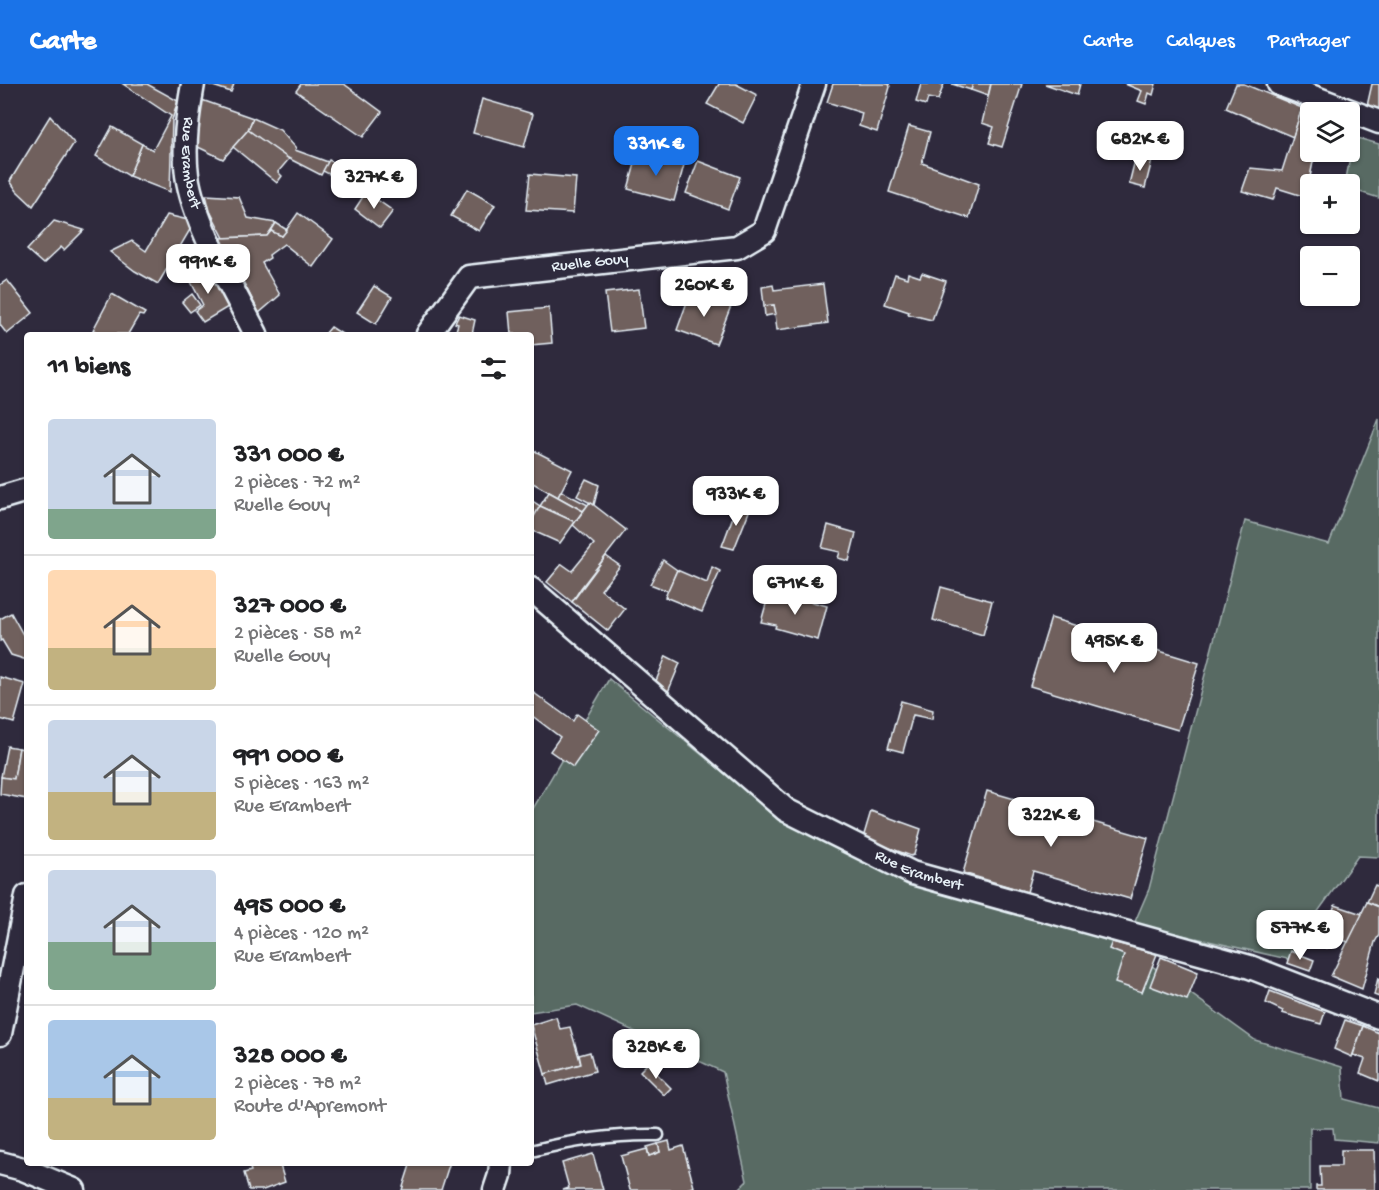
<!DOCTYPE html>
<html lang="fr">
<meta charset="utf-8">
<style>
:root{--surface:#fff;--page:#f6f6f6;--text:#202124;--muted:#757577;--line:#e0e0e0;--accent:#1a73e8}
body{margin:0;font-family:"Gochi Hand",sans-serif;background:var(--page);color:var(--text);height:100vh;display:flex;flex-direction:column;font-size:22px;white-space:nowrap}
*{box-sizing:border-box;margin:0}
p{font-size:20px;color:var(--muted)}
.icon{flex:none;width:33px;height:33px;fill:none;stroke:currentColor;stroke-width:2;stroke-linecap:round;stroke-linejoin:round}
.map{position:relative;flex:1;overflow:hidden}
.details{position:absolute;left:24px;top:248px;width:510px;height:834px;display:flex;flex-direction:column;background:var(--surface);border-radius:6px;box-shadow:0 2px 4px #0004}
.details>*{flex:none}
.fabs{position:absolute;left:1300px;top:18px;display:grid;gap:12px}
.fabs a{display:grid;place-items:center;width:60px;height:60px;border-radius:6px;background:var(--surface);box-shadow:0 2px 4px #0004;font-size:30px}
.price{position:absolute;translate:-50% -51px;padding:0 14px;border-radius:12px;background:#fff;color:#222;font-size:20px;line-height:39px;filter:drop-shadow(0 2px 3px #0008)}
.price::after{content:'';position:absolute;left:50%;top:36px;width:18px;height:14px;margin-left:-9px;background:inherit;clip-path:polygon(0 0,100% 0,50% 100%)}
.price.on{background:var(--accent);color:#fff}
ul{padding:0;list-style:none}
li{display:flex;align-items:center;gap:18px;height:150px;padding:0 24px}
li+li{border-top:2px solid var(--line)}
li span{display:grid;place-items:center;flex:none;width:168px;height:120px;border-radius:6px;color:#555}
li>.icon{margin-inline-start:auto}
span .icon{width:72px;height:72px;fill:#fffc;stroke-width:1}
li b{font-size:26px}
h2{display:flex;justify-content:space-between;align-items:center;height:72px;padding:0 24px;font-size:26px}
header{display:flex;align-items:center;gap:36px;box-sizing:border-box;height:84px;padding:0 30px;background:var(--accent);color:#fff}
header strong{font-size:28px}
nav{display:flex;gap:33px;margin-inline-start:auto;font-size:21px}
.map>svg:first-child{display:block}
</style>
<header>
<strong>Carte</strong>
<nav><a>Carte</a><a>Calques</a><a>Partager</a></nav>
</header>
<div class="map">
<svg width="1379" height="1106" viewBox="0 0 1379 1106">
<rect width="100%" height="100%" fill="#2f2a3d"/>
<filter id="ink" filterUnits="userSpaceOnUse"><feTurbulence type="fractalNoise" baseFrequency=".0167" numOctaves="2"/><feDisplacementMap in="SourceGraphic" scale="12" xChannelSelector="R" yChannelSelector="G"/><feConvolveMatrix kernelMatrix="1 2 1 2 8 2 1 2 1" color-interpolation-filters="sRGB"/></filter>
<g filter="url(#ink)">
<!-- green -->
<g fill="#586b64" stroke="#a0aeae" stroke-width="1.5">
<path d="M1354,53L1379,60V114L1350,105V100H1345Z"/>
<path d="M1379,335V773L1358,772L1314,833L1296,877L1134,840L1149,805L1245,437L1329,460Z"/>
<path d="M609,595L783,737L1127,864L1255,956L1342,983L1344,1015L1379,1024V1059L1334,1055L1333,1044H1310V1106H738L747,1097L723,988L577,921L531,928V728Z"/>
</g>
<!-- building -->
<g fill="#70605d" stroke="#e8f1f8" stroke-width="1.5">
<path d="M123,0H147L178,17L172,36L170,108L129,92L142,60L153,66L171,32Z"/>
<path d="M207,0H234L231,8Z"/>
<path d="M301,0H344L382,28L363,53L296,7Z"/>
<path d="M719,0H736L757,11L743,39L707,20Z"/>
<path d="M833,0H889L890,3L877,48L859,42L862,29L827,18Z"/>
<path d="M921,0H944L938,16L928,14L926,21L916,18Z"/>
<path d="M952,0H973L971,6Z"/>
<path d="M973,0H991L988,12L971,6Z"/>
<path d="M991,0H1022L1002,63L989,59L994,43L982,39Z"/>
<path d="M1045,0H1080L1077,11Z"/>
<path d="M1125,0H1156L1153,11L1149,9L1146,20L1138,17L1142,7Z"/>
<path d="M1236,0H1244L1302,24L1293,53L1226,24Z"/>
<path d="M1372,0H1379V25L1367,22Z"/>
<path d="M199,15L253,34L248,46L223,75L198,63Z"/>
<path d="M482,15L533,30L524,63L473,49Z"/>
<path d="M1302,24L1312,28L1311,68H1315L1306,113L1277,104L1273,116L1242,107L1250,84L1282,87Z"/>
<path d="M50,32L74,59L33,122L17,107L10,97Z"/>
<path d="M253,34L280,46L296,64L295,66L328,78L321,91L284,72L248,46Z"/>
<path d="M909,42L930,48L922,79L979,100L969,134L889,108Z"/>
<path d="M112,43L142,60L129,92L96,72Z"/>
<path d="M248,46L289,75L278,88L282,92L277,99L233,63Z"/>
<path d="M638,69L684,81L674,117L628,105Z"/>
<path d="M1136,72L1152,76L1145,104L1129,100Z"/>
<path d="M329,76L335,79L329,90L323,87Z"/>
<path d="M698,77L740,93L728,125L686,109Z"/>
<path d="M530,90L576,94L573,129L526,126Z"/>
<path d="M467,105L495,121L479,147L451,132Z"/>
<path d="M366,108L393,127L380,144L355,125Z"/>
<path d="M206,111L239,113L248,134L276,139L267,152L224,154L210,127Z"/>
<path d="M298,129L333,155L313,183L284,160L269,171L270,174L262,179L280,211L259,229L221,154L267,152L271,147L282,152Z"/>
<path d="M167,131L188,136L191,144L158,200L135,187L110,168L132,157L146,167Z"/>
<path d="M54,137L84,146L64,166L61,163L43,180L27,166Z"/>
<path d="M276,139L287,146L282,152L271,147Z"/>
<path d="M207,183L228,223L203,238L195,227L203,221L190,196Z"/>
<path d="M908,189L920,193L922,189L946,197L932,236L908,230L909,228L885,220L895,190L907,194Z"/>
<path d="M7,196L33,229L7,250L0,241V201Z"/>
<path d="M823,200L828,239L777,246L774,221L764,222L762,203L773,201L774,206Z"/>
<path d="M374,202L392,213L376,240L357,228Z"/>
<path d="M639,205L644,244L610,248L605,209Z"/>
<path d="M691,207L731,222L716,260L677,246Z"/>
<path d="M112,210L145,229L143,232L139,231L128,250H100L93,246Z"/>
<path d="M192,210L200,221L190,228L182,218Z"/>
<path d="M774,221L776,230L765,232L764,222Z"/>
<path d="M549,224L552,259L531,261V250H511L509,228Z"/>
<path d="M459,231L475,236L472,250H455L458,240L455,239Z"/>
<path d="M331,243L342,250H325Z"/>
<path d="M531,365L572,386L558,413L531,398Z"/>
<path d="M586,395L599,401L594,421L577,412Z"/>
<path d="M561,407L588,421L583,427L558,413Z"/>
<path d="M549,408L583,427L575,438L540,422Z"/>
<path d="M531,416L540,422L532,436H531Z"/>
<path d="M590,418L626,446L581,504L572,518L547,498L562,480L572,487L594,460L573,441Z"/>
<path d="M540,422L575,438L560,459L531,446V438Z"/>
<path d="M737,422L750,425L734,465L722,462Z"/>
<path d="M828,441L856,449L849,477L838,474L840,468L822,464Z"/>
<path d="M606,472L620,482L601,506L625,525L608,547L572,518Z"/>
<path d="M663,476L677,486L668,507L650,500Z"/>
<path d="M712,483L720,487L702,528L665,513L677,486L707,499Z"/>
<path d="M941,503L992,517L983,551L933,536Z"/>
<path d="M784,510L827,522L818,556L775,544L776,541L761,538L768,513L782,517Z"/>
<path d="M11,529L27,558V576L11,571L2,556L0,557V535Z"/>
<path d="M1051,534L1199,579L1178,646L1030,602Z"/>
<path d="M666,572L680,579L668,608L656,597Z"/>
<path d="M0,593L25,600L14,639L0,635Z"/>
<path d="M534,609L573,637L577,630L599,646L573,683L550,667L560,653L531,631V613Z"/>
<path d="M901,617L933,626L932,635L913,631L903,668L888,664Z"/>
<path d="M7,662L19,664L14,695L1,693Z"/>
<path d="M19,664L27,666V715L0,710L1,693L14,695Z"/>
<path d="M987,707L1148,754L1130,815L1033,787L1027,808L963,789Z"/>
<path d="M871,727L921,745L914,771L911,772L863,754Z"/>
<path d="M1375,801L1379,803V823L1367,818Z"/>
<path d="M1367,818L1379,823V851L1375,858L1362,905L1331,892Z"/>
<path d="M1335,821L1362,830L1348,858L1338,854L1334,861L1329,860L1327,864L1319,861Z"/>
<path d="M1112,858L1157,870L1142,908L1115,899L1124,871L1109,865Z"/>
<path d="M1291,867L1314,876L1310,887L1287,879Z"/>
<path d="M1161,873L1198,888L1187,916L1150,902Z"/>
<path d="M1378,894L1379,895V913L1374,911Z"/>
<path d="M1270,907L1325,928L1321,940L1282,929L1283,927L1266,919Z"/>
<path d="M556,933L560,945L570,943L581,980L545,990L531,941Z"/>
<path d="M1345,936L1363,942L1352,973L1334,965Z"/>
<path d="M1363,942L1379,949V997L1360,989L1365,975L1353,971Z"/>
<path d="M590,968L595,987L548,1001L545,990L581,980L579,971Z"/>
<path d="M647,980L671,1004L664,1011L640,987Z"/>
<path d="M669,1057L671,1066L683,1062L694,1103L682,1106H630L621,1072L647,1065L649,1072L660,1068L658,1060Z"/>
<path d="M658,1060L660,1068L649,1072L647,1063Z"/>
<path d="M1341,1066H1374L1375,1106H1316V1102H1321L1320,1082H1341Z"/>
<path d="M593,1070L603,1106H563L569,1104L562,1079Z"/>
<path d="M248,1078H279L285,1098L263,1106H249L244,1089L251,1087Z"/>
<path d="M411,1078H450L441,1106H402Z"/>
</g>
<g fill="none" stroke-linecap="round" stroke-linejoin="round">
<!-- service casing -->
<g stroke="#e8f1f8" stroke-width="15">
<path id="service" d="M531,1067C574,1056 614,1050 658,1051"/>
</g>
<!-- minor casing -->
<g stroke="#e8f1f8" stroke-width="27">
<g id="minor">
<path id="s1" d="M193,0C188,29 183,61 187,91C194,140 233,205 256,250"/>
<path d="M1279,0L1379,38"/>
<path id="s2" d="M428,250L469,193L737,163L764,147L814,0"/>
<path d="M0,414L27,406"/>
<path id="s3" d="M531,505L786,726L912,789L1250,883L1379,933"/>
<path d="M0,950L27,812"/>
<path d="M0,1079L23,1085L74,1106"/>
<path d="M495,1106L500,1091L501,1078"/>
</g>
</g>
<!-- service -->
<use href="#service" stroke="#2f2a3d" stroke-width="10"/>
<!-- minor -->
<use href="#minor" stroke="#2f2a3d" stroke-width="22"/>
</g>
</g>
<g text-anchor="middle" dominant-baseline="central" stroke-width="4.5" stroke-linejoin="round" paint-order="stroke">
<!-- street labels -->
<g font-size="16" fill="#e8f1f8" stroke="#2f2a3d">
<text stroke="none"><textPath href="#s1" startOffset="80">Rue Erambert</textPath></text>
<text stroke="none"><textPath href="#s2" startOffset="192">Ruelle Gouy</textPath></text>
<text stroke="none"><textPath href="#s3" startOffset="484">Rue Erambert</textPath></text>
</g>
</g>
</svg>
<div class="fabs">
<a><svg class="icon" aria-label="layers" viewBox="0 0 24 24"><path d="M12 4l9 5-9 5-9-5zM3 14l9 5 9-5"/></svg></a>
<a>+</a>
<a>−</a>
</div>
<b class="price" style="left:1140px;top:88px">682K €</b>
<b class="price on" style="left:656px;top:93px">331K €</b>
<b class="price" style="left:374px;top:126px">327K €</b>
<b class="price" style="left:208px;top:211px">991K €</b>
<b class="price" style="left:704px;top:234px">260K €</b>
<b class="price" style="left:736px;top:443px">933K €</b>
<b class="price" style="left:795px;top:532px">671K €</b>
<b class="price" style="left:1114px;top:590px">495K €</b>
<b class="price" style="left:1051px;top:764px">322K €</b>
<b class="price" style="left:1300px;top:877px">577K €</b>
<b class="price" style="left:656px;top:996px">328K €</b>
<section class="details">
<h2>11 biens<svg class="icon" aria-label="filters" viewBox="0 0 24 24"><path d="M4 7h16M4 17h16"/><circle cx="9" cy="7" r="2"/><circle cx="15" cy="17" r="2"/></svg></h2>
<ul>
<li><span style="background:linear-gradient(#c9d6e8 75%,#7fa58c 0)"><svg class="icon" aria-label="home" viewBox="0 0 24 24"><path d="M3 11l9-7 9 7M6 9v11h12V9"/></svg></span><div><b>331 000 €</b><p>2 pièces · 72 m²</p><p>Ruelle Gouy</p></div></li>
<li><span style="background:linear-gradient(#ffd9b3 65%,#c2b280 0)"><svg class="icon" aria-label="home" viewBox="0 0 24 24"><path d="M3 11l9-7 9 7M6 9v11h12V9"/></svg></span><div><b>327 000 €</b><p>2 pièces · 58 m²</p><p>Ruelle Gouy</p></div></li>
<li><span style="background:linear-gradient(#c9d6e8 60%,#c2b280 0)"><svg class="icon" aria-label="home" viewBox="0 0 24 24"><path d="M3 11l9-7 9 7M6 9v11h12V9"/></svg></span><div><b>991 000 €</b><p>5 pièces · 163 m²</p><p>Rue Erambert</p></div></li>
<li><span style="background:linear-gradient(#c9d6e8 60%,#7fa58c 0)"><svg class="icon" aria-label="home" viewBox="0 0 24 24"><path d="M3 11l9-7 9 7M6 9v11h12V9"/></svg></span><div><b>495 000 €</b><p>4 pièces · 120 m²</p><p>Rue Erambert</p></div></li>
<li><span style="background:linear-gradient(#a9c7e8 65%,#c2b280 0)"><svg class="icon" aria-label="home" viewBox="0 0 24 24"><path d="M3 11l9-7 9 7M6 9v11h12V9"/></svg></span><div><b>328 000 €</b><p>2 pièces · 78 m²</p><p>Route d'Apremont</p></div></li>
</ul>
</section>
</div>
